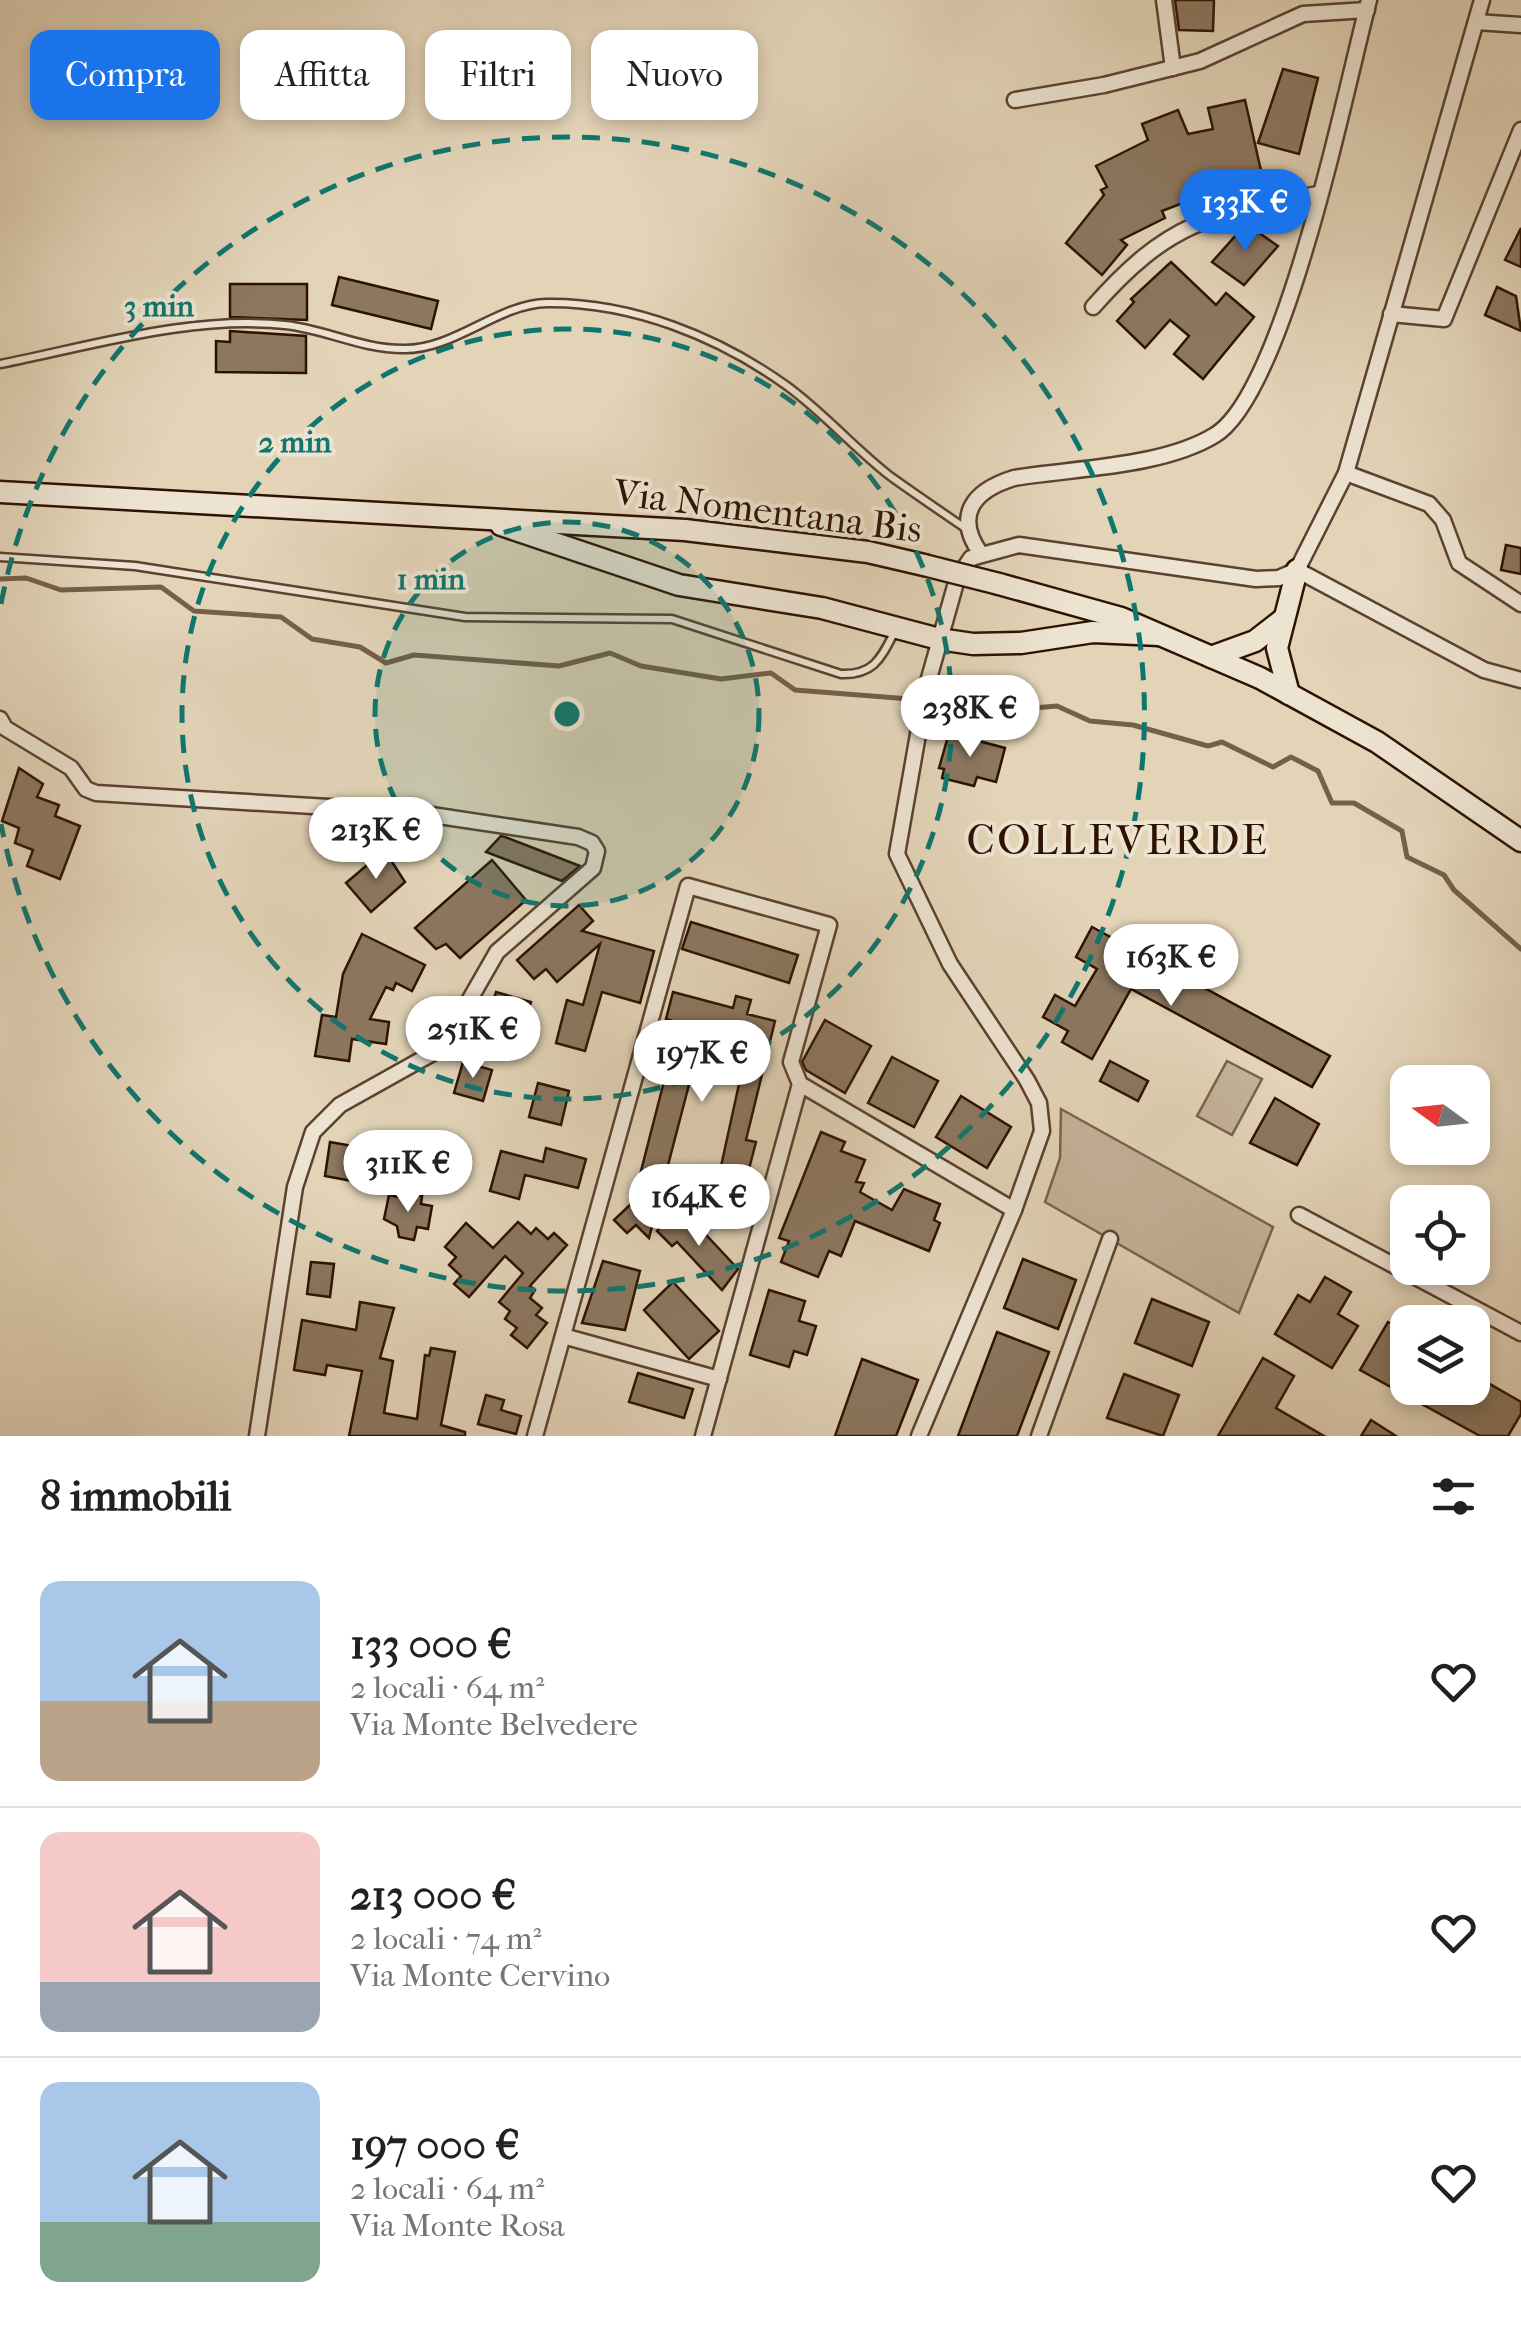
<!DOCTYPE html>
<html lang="it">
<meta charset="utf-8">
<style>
:root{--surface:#fff;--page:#f2f2f2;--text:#202124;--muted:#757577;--line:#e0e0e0;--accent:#1a73e8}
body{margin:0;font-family:"IM FELL French Canon",serif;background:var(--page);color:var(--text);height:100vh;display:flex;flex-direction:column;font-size:38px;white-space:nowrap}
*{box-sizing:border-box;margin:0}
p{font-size:32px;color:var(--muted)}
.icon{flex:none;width:55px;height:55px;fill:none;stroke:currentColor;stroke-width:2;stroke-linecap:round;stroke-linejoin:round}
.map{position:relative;height:1436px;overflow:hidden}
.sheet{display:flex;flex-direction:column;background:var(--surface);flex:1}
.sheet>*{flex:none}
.banner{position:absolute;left:30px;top:30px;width:1000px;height:90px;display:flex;gap:20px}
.needle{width:65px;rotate:285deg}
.buttons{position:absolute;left:1390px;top:1065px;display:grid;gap:20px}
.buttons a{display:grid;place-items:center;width:100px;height:100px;border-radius:20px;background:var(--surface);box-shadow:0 5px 15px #0003;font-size:50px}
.price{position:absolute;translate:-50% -85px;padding:0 22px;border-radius:35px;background:#fff;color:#222;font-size:32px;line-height:65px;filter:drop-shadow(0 2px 5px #0008)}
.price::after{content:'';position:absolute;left:50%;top:60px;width:30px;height:22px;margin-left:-15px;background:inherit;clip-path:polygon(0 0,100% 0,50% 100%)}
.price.selected{background:var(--accent);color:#fff}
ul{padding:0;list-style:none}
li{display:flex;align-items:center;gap:30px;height:250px;padding:0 40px}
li+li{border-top:2px solid var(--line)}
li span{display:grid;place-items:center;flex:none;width:280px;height:200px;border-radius:20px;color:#555}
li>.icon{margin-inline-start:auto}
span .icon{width:120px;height:120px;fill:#fffc;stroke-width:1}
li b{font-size:42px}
h2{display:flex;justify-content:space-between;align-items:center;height:120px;padding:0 40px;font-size:42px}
.pill{padding:0 35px;border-radius:20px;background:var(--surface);box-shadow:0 5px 15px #0003;font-size:35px;line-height:90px}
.pill.selected{background:var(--accent);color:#fff}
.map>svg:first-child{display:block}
</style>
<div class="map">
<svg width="1521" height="1436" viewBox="0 0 1521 1436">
<rect width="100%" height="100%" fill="#e3d4b8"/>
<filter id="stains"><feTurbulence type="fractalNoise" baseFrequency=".002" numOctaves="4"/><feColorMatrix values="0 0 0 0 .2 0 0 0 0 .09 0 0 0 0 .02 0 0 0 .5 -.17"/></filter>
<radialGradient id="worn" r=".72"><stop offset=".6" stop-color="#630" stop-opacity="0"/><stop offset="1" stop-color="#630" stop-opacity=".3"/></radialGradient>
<!-- green -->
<g fill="#c4b399" stroke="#79624d" stroke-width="2.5">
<path d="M1227,1061L1262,1079L1232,1135L1197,1116Z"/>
<path d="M1061,1109L1273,1227L1239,1313L1045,1202L1060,1158Z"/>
</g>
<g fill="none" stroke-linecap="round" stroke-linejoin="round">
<!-- stream -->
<g stroke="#755f4a" stroke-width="5">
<path d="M0,579L26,578L61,590L161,587L194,611L281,617L312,639L360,647L386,663L414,655L559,666L610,653L641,666L721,679L771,673L795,690L910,699"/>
<path d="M933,703L1000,711L1057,706L1090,721L1133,725L1208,746L1222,742L1273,767L1291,757L1318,771L1332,803H1354L1402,831L1407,857L1444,875L1454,890L1521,949"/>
</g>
</g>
<!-- building -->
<g fill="#8c7760" stroke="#2e1201" stroke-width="2.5">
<path d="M1175,0H1214L1213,31L1179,30Z"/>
<path d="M1283,69L1318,78L1299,154L1258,143Z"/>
<path d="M1245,100L1262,175L1207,187L1209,193L1162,211L1165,218L1121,240L1127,245L1102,275L1066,243L1104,195L1101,190L1107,187L1096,166L1148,140L1142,124L1178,110L1188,134L1213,129L1208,108Z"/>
<path d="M1246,224L1278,246L1244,285L1212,262Z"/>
<path d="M1521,228V267L1505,260Z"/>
<path d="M1171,262L1216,305L1226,293L1254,317L1203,379L1174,354L1189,336L1170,320L1145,348L1117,321L1134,302L1131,299Z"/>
<path d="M339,277L438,301L431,329L332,305Z"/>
<path d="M230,284H307V320L230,317Z"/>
<path d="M1497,287L1516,296L1521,331L1485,315Z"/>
<path d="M230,331L306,336V373L216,372V341L230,342Z"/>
<path d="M1506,545L1521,548V574L1501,570Z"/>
<path d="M949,733L1005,748L996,782L977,777L974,786L942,778L944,769L939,768Z"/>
<path d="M19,768L43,784L37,797L59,805L55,816L80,826L60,879L27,866L33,850L15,843L19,828L2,821Z"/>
<path d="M501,836L505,837L580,866L562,881L486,852Z"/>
<path d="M379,855L384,861L389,857L405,882L371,912L346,883Z"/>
<path d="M492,860L526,900L460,958L446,944L436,949L415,928Z"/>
<path d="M579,905L593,921L582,931L654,951L640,1003L602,992L585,1051L556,1043L567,1000L583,1005L600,944L557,982L546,969L534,979L517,960Z"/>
<path d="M691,922L798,955L789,983L682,949Z"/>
<path d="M1092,927L1330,1056L1312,1087L1131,989L1092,1059L1062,1042L1068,1031L1043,1017L1055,995L1075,1006L1097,969L1076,957Z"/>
<path d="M362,934L425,965L412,991L396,983L393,990L386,987L370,1019L389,1022L386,1044L352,1039L349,1061L315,1056L322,1015L336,1017L343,974Z"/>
<path d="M496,992L531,1002L520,1039L485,1029Z"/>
<path d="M673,992L733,1008L736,996L751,1000L747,1014L775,1021L746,1140L756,1142L736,1219L711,1212L748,1043L703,1031L649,1238L636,1225L627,1233L614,1220L633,1202L679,1023L666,1019Z"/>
<path d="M825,1020L871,1046L845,1093L806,1070L802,1062Z"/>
<path d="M892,1057L938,1081L914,1127L868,1103Z"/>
<path d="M1110,1061L1148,1081L1138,1101L1100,1081Z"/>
<path d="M463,1062L492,1070L483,1101L454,1093Z"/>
<path d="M538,1083L569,1091L561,1125L529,1117Z"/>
<path d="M961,1096L1011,1127L987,1168L936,1137Z"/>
<path d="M1275,1098L1319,1124L1297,1165L1250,1143Z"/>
<path d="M821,1132L845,1142L841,1151L865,1160L856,1182L864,1183L860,1192L892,1210L904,1189L940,1204L934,1220L940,1223L929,1251L855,1221L841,1256L829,1251L818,1277L781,1262L789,1241L779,1238Z"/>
<path d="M433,1138L440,1156L430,1159L426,1172L413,1177L403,1149Z"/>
<path d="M330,1142L358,1147L352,1181L325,1176Z"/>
<path d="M546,1148L586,1159L578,1188L525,1175L519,1199L490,1191L501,1151L543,1162Z"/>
<path d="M405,1193L422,1196L421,1204L432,1206L428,1229L417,1227L414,1240L399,1237L397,1226L384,1219L389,1195L404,1198Z"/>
<path d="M674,1213L688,1227L694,1222L738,1269L722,1290L677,1242L672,1246L657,1231Z"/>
<path d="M518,1222L531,1234L536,1228L548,1239L554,1233L567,1245L530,1286L535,1290L530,1298L542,1308L536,1315L547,1323L527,1348L511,1335L517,1328L505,1319L510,1311L499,1302L523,1273L505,1256L469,1297L454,1284L461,1276L449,1265L456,1257L445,1247L466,1223L493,1248Z"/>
<path d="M1023,1259L1076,1280L1058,1329L1004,1308Z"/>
<path d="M603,1261L640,1271L625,1330L582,1323Z"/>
<path d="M311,1262L334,1264L330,1297L307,1294Z"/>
<path d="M1325,1277L1351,1292L1338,1314L1358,1326L1332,1368L1275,1334L1298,1295L1310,1302Z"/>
<path d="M673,1282L719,1331L689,1359L644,1310Z"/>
<path d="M769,1290L805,1301L799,1321L816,1326L807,1355L794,1351L789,1367L750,1355Z"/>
<path d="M1152,1299L1209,1322L1192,1366L1135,1343Z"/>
<path d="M360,1302L394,1308L380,1358L393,1361L384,1413L417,1419L425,1355L429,1356L431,1348L455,1352L441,1425L465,1432V1436H349L362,1371L327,1365L325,1375L294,1370L302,1320L356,1330Z"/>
<path d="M1388,1322L1408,1334V1388H1476L1481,1379L1521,1402V1414L1508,1436H1480L1360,1370Z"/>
<path d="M997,1332L1049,1352L1017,1436H958Z"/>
<path d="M1263,1358L1294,1376L1276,1408L1324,1436H1218Z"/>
<path d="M862,1359L918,1380L896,1436H835Z"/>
<path d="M638,1373L693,1389L684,1418L629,1402Z"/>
<path d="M1124,1374L1179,1395L1163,1436L1107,1418Z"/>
<path d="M486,1395L504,1400L501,1410L521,1416L516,1434L478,1424Z"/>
<path d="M1371,1420L1396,1436H1361Z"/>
</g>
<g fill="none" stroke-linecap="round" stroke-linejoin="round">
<!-- lane casing -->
<g stroke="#5b422f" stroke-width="11">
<g id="lane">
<path d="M0,364C92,346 190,315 285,325C325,329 361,349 403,349C455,350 497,304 547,303C632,302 719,337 787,386C824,413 854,448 890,476C915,494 940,511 965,528"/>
<path d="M0,557L135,566L465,617L672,619L841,674C873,675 880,660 894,633"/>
</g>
</g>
<!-- street casing -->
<g stroke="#5b422f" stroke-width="19">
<g id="street">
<path d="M1164,0L1173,68"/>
<path d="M1476,22L1521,25"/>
<path d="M1015,100L1104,85L1200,61L1303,14L1367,10"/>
<path d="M1093,307C1168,222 1209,214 1318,194"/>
<path d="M1391,314L1444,319L1521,130"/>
<path d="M1346,473L1429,504L1443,520L1459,563L1521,604"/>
<path d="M981,554C954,516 972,491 1014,478C1075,468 1163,467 1215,435C1285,392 1346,87 1369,0"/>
<path d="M1297,570L1484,670L1521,680"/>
<path d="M0,719L5,728L71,768L86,789L96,793L412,812L578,837L592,843L597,851L593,868L497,952L442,1048L340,1105L313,1132L295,1187L257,1436"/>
<path d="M1299,1215L1521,1333"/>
<path d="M563,1336L719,1379"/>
<path d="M535,1436L688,886L829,925L791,1062L800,1084"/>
<path d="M703,1436L800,1084L1014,1210"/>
<path d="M919,1436L1014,1210L1042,1131L1039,1103L1027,1080L950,964L897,854L926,689L957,579L971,558L1019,545L1256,579L1279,578L1297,570L1346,473L1482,0"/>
<path d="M1039,1436L1110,1239"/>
</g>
</g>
<!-- secondary casing -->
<g stroke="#2e1201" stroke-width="25">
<g id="secondary">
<path d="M0,492L685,530L868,552L924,565"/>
<path d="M501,525L679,585L822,608L939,639L973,644L1021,643L1093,632L1159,635"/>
<path d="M999,584L1121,618L1260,678L1377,742L1521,841"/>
<path d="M1211,657L1255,641L1282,620"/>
<path d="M1289,694L1277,648L1297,570"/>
</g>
</g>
<!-- lane -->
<use href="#lane" stroke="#ede3d1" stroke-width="6"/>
<!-- street -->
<use href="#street" stroke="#ede3d1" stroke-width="14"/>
<!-- secondary -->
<use href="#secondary" stroke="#ede3d1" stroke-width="20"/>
<!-- secondary-bridge casing -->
<g stroke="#2e1201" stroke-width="25" stroke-linecap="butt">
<path id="secondary-bridge" d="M924,565L999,584"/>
</g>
<!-- secondary-bridge -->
<use href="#secondary-bridge" stroke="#ede3d1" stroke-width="20"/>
</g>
<!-- distance rings -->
<circle cx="567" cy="714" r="192" fill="#0f766e" fill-opacity=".12"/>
<g fill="none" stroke="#0f766e" stroke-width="5" stroke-dasharray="18 12">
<circle cx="567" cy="714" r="192"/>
<circle cx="567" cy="714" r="385"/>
<path d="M1 604A577 577 0 1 1 1 824"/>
</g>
<g text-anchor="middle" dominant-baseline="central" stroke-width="8" stroke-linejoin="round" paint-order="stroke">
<!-- street labels -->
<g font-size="38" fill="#2e1201" stroke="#ede3d1">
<text transform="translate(768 511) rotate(7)">Via Nomentana Bis</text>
</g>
<!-- quarter labels -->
<g font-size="42" letter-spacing="2.5" fill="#2e1201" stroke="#ede3d1">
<text x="1118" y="840">COLLEVERDE</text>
</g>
</g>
<circle cx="567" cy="714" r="15" fill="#0f766e" stroke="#ede3d1" stroke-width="5"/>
<g font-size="30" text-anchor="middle" font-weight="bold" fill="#0f766e" stroke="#ede3d1" stroke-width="8" stroke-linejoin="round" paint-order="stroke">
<text x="159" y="316">3 min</text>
<text x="295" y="452">2 min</text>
<text x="431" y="589">1 min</text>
</g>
<rect width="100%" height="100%" filter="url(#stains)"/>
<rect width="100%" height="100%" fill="url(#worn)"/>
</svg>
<div class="buttons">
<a><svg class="needle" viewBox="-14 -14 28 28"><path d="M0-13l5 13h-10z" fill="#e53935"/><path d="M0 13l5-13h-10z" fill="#757577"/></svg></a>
<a><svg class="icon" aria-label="locate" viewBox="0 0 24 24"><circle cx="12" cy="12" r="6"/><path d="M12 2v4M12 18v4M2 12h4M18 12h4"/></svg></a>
<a><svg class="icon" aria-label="layers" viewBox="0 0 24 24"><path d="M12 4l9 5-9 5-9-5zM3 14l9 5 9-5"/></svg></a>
</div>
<b class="price selected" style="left:1245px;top:254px">133K €</b>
<b class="price" style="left:970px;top:760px">238K €</b>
<b class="price" style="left:376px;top:882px">213K €</b>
<b class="price" style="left:1171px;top:1009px">163K €</b>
<b class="price" style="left:473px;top:1081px">251K €</b>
<b class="price" style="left:702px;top:1105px">197K €</b>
<b class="price" style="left:408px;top:1215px">311K €</b>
<b class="price" style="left:699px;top:1249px">164K €</b>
<div class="banner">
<a class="pill selected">Compra</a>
<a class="pill">Affitta</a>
<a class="pill">Filtri</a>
<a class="pill">Nuovo</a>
</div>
</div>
<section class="sheet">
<h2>8 immobili<svg class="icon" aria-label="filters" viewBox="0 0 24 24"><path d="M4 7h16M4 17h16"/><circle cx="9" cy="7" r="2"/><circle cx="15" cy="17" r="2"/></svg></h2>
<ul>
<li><span style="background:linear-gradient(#a9c7e8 60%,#b9a48a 0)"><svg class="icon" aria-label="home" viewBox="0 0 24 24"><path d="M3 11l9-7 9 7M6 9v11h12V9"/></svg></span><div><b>133 000 €</b><p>2 locali · 64 m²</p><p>Via Monte Belvedere</p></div><svg class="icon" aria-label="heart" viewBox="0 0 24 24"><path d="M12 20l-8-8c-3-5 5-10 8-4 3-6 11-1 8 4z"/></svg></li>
<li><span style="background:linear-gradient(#f6c9c9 75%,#9aa5b1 0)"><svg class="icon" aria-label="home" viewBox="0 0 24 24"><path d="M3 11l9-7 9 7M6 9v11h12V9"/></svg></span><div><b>213 000 €</b><p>2 locali · 74 m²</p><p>Via Monte Cervino</p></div><svg class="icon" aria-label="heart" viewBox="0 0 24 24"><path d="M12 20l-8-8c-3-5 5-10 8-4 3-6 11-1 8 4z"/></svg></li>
<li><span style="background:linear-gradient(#a9c7e8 70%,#7fa58c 0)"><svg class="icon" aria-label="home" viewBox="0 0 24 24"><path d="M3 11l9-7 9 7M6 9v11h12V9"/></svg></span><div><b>197 000 €</b><p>2 locali · 64 m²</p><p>Via Monte Rosa</p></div><svg class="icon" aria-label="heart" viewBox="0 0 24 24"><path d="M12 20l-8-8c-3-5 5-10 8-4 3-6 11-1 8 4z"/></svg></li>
</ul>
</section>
